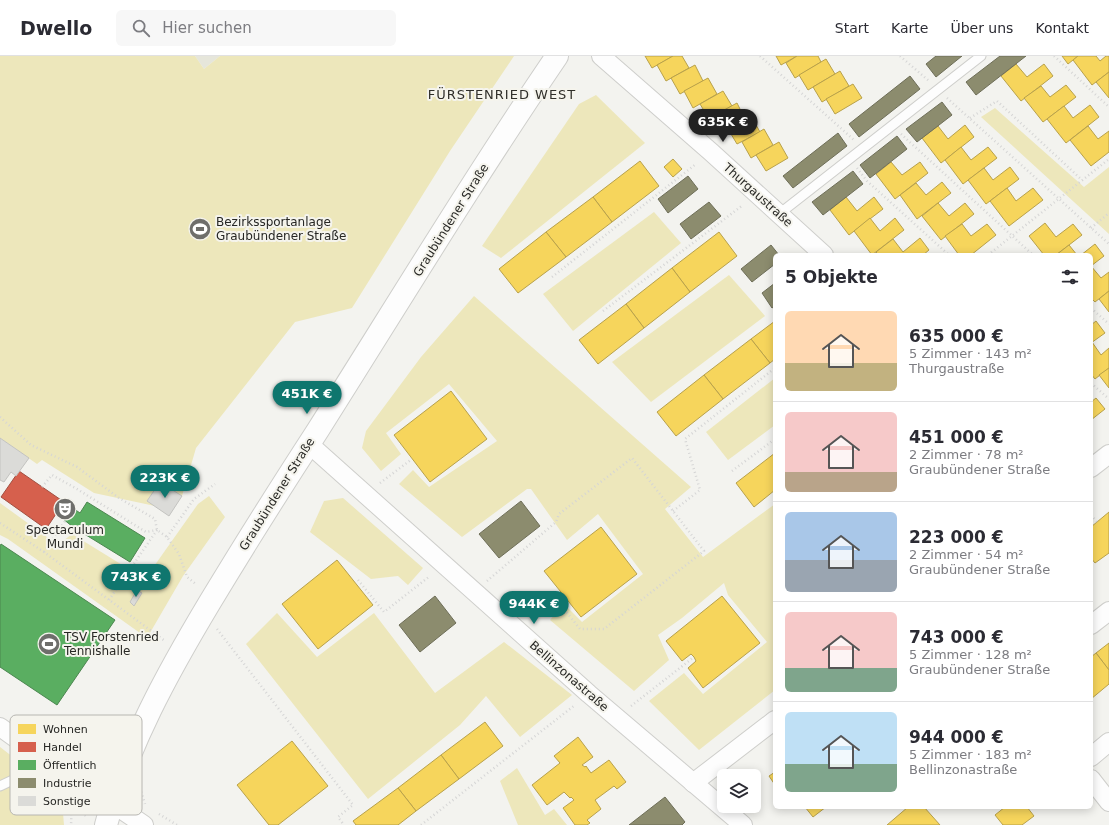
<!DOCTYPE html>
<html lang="de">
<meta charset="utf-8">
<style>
:root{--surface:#fff;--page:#f7f7f7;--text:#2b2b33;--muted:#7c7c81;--line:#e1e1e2;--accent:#0f766e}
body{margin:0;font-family:"DejaVu Sans",sans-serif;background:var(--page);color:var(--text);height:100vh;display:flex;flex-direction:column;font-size:15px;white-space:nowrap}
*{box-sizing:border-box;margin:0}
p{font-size:13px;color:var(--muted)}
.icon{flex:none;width:22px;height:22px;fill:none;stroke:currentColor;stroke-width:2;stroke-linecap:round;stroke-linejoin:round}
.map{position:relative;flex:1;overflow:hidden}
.details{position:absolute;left:773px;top:197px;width:320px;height:556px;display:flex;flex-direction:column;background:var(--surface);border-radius:6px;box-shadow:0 2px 10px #0003}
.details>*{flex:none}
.fabs{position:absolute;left:717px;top:713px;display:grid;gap:8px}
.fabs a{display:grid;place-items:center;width:44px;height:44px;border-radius:6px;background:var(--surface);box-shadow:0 2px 10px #0003;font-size:20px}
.price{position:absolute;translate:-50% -34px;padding:0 9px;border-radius:14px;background:var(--accent);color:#fff;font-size:13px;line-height:26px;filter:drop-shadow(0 1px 2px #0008)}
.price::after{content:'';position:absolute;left:50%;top:24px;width:12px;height:9px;margin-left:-6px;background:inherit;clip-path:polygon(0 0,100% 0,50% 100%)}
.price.active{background:#222;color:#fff}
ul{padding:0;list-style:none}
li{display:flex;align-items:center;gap:12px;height:100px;padding:0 12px}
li+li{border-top:1px solid var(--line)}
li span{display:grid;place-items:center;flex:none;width:112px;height:80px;border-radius:6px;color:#555}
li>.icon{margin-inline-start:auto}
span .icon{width:48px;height:48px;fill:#fffc;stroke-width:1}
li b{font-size:17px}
h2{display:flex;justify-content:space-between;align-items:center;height:48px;padding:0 12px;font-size:17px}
header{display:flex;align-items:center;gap:24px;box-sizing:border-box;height:56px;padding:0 20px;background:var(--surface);border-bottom:1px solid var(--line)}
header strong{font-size:19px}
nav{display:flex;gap:22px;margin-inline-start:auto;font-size:14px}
.search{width:280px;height:36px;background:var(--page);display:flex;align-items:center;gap:10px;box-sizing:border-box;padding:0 14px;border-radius:6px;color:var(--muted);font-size:15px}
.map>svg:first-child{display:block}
</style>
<header>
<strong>Dwello</strong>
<div class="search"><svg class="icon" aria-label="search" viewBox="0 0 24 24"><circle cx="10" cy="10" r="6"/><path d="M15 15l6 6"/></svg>Hier suchen</div>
<nav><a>Start</a><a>Karte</a><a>Über uns</a><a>Kontakt</a></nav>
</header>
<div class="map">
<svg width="1109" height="769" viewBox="0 0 1109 769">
<rect width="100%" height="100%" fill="#f3f3ef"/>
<!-- built -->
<path fill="#e6e6db" d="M195,0H220L204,13Z"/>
<!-- green -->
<g fill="#ede7bb">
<path d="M0,0H195L204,13L220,0H514L450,95L352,252L295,266L196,392L182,440L160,426L147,445L155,450L94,437L42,404L37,408L0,382Z"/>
<path d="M596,39L645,87L501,202L482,190L579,48Z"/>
<path d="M995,52L1084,131L1109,111V178L981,61Z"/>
<path d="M654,156L681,187L573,275L543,238Z"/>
<path d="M729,219L765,260L651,346L612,306Z"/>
<path d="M474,240L691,431L665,453L703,501L775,448V634L699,694L649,645L684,617L703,638L767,586L728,539L724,527L682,562L658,579L669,604L634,635L550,564L564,548L582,566L643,518L598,458L567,484L531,433H527L462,481L399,428L413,414L429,431L497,385L449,328L386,377L401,398L381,415L362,392L366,375L421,301Z"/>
<path d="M775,322V369L728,404L706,376Z"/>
<path d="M209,440L225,461L183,520L147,582L8,483L0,479V447L58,489L72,478L145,523L198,448Z"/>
<path d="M343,442L423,512L408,529L398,520L371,523L310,476L324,445Z"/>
<path d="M277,557L317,601L374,557L435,637L504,586L572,639L520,681L486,640L460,669L368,743L246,588Z"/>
<path d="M0,691L22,708L17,721L33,717C61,734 62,736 64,769H0Z"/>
<path d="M517,712L545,759L554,753L567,769H518L500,725Z"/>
</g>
<!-- homes -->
<g fill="#f6d55c" stroke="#b8a14b">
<path d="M645,0H673L652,12Z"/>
<path d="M673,0H682L689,12L666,25L657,9Z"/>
<path d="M776,0H797L781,9Z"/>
<path d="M797,0H818L821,6L795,22L786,7Z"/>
<path d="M1062,0H1078L1068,8Z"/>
<path d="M1078,0H1096L1100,5L1106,0H1109V16L1092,29L1073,4Z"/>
<path d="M826,3L835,18L808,34L799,19Z"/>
<path d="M1016,8L1027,21L1044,8L1053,20L1021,45L1001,20Z"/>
<path d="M695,9L703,25L680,38L671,22Z"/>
<path d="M840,15L849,30L822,46L813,31Z"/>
<path d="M1109,16V42L1096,26Z"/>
<path d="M708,22L717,38L693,52L684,35Z"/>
<path d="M853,28L862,42L835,58L826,43Z"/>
<path d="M1066,29L1076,41L1043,66L1024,42L1041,30L1050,41Z"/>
<path d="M723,35L732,50L709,63L700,48Z"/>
<path d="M737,47L745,63L722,76L713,60Z"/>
<path d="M1090,49L1099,61L1066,87L1047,63L1064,50L1073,62Z"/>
<path d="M751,60L760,76L737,88L728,73Z"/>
<path d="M965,69L974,81L941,107L922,82L938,70L948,83Z"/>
<path d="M1088,70L1098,83L1109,75V96L1091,110L1070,84Z"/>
<path d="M764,73L773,89L751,102L742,86Z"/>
<path d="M779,86L788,102L766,115L756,99Z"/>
<path d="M961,91L971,104L988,91L997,102L963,128L945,104Z"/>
<path d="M673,103L682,113L673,121L664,111Z"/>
<path d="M640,105L659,130L612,166L593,141Z"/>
<path d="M891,106L902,119L920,106L928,117L895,143L876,118Z"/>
<path d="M1010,111L1019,123L986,148L968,124L984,112L993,124Z"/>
<path d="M942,126L951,137L917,163L900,139L916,127L926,139Z"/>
<path d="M1007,132L1016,145L1033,132L1043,144L1009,170L990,145Z"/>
<path d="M593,141L612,166L566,201L546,176Z"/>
<path d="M846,141L857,155L874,141L883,153L849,179L830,154Z"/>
<path d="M938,147L949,160L965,147L974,158L941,184L922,160Z"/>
<path d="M870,162L880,175L895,162L904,174L872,199L854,175Z"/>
<path d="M1045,167L1056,181L1073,168L1082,179L1056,199H1044L1029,180Z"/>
<path d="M962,168L971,180L987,168L996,179L971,199H959L945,180Z"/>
<path d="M546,176L566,201L518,237L499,213Z"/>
<path d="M719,176L737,200L690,236L672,212Z"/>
<path d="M920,182L929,194L923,199H879L876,196L893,183L903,196Z"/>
<path d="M1095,188L1104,200L1091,210V199H1081Z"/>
<path d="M1069,189L1077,199H1056Z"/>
<path d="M1091,210L1101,222L1109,216V235L1095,246L1091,242Z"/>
<path d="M672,212L690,236L644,272L626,248Z"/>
<path d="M1109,235V256L1099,243Z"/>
<path d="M626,248L644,272L598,308L579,284Z"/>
<path d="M775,265V303L770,307L751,283Z"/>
<path d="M1096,265L1105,277L1091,287V269Z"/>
<path d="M751,283L770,307L723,343L704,319Z"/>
<path d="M1092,286L1101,299L1109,292V312L1095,323L1091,318Z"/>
<path d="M1109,312V332L1099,319Z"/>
<path d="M704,319L723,343L676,380L657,356Z"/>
<path d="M451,335L487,383L430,426L394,379Z"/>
<path d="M1096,342L1105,353L1091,364V346Z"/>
<path d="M775,397V434L754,451L736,427Z"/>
<path d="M1109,456V497L1095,507L1091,502V471Z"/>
<path d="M601,471L637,518L581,561L544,515Z"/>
<path d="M337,504L373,549L318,593L282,548Z"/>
<path d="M722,540L760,587L703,632L688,612L696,605L694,601L691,598L682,605L666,585Z"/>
<path d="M1109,587V614L1096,597Z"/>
<path d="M1096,597L1109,614V628L1091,643V601Z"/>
<path d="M485,666L503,690L459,723L441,699Z"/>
<path d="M578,681L593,701L582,709L585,711L586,710L591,717L609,704L626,726L617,733L614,730L595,744L601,753L587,764L590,767L587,769H575L563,752L574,744L571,741L570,742L564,736L547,749L532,729L560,707L554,700Z"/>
<path d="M292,685L328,730L278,769H269L237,729Z"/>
<path d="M441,699L459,723L416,755L398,732Z"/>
<path d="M775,716V729L769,720Z"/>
<path d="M398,732L416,755L398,769H356L353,765Z"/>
<path d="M805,751H826L813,761Z"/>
<path d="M908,751H924L940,769H887Z"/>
<path d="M1005,751H1027L1034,760L1022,769H1003L995,759Z"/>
</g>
<!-- shops -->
<path fill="#d6604d" stroke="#a24f41" d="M19,415L64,446L46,473L1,441Z"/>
<!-- public -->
<g fill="#5aae61" stroke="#4b864f">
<path d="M64,446L80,457L87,446L145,482L130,506L73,471L57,458Z"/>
<path d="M1,488L115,564L57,649L0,611V490Z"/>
</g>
<!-- industry -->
<g fill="#8c8c6e" stroke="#6e6e58">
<path d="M936,0H962L936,21L926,8Z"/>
<path d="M1000,0H1026L976,39L966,26Z"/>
<path d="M910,20L920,33L859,81L849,68Z"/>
<path d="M942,46L952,59L917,86L906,73Z"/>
<path d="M838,77L847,90L793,132L783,120Z"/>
<path d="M897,80L907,93L870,122L860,109Z"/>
<path d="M853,115L863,128L823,159L812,146Z"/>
<path d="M688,120L698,133L668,157L658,143Z"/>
<path d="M709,146L721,160L691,183L680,168Z"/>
<path d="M771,189L779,199H775V208L752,226L741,213Z"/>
<path d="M775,227V250L772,252L762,237Z"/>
<path d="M521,445L540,470L499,502L479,478Z"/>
<path d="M435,540L456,567L420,596L399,569Z"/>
<path d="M665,741L685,766L682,769H629Z"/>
</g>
<!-- building -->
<g fill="#dbdbd8" stroke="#c3c3c0">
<path d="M0,382L29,402L16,420L11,416L4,426L0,424Z"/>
<path d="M160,426L182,440L169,460L147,445Z"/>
<path d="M137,534L142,537L134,550L130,546Z"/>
</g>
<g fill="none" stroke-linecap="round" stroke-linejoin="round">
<!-- service casing -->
<g stroke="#cececb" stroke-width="11">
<g id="service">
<path d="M779,158L981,0"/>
<path d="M0,730L17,722L39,699"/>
</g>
</g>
<!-- minor casing -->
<g stroke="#cececb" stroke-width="20">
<g id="minor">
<path d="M601,0L711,96L824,199"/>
<path d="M309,388L589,638L743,769"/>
<path d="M1091,412L1109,398"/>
<path d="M1091,569L1109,555"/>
<path d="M0,671L39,699L84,728L144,769"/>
<path d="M1091,701L1109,686"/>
<path d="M1091,723L1109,746"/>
<path d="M693,727L775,664"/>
</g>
</g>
<!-- tertiary casing -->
<g stroke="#cececb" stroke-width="24">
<path id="tertiary" d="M106,769C127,690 168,616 210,546C245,488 281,431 318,374C397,249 474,122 557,0"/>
</g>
<!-- path -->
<g stroke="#d5d5d5" stroke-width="2.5" stroke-dasharray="1 3" stroke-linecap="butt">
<path d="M760,0L854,84"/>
<path d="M900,0L929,25"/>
<path d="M1054,0L1109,51"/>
<path d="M947,42L1109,188"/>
<path d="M970,62L997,45L1082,124"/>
<path d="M901,78L1033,199"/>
<path d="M857,112L867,125L949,199"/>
<path d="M1091,172L1109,157"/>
<path d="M988,199L1109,103"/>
<path d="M552,221L696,108"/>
<path d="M1091,252L1109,268"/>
<path d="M603,255L743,149"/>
<path d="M1091,327L1109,343"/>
<path d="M0,361L31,389L77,411L119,442L155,463L157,474L167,481L179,498L187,521L197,529"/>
<path d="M732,415L775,383"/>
<path d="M380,427L412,403"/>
<path d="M42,431L52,419L77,433L146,476L157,474"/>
<path d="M673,455L700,434L685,383L775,312"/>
<path d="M1091,459L1097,466"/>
<path d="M0,467L44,496L165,585"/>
<path d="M167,481L194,443L215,428"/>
<path d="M44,496L65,465"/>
<path d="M358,524L384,556L430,520"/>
<path d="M487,525L556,466L559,458L632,402L704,495L604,573H580L556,543L531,562"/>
<path d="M109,544L157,474"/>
<path d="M217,573L353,749L338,761L344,769"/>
<path d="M631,650L694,601"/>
<path d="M71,697L85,695L94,697L107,706"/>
<path d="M93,712L121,665"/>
<path d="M140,732L145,748"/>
<path d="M66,739C70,749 72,757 71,769"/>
<path d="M71,751L75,743"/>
<path d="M71,751L88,761"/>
<path d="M159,758L177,769"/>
<path d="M421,769L575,649"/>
</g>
<!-- service -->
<use href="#service" stroke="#fdfdfd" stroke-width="9"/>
<!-- minor -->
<use href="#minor" stroke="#fdfdfd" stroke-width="18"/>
<!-- tertiary -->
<use href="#tertiary" stroke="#fdfdfd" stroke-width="22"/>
</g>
<!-- icons -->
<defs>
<g id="stadium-disc" transform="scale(1.15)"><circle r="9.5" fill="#6e6e6b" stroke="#f5f4ed"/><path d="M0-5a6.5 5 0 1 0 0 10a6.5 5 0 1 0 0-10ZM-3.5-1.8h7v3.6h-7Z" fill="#fff"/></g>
<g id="theatre-disc" transform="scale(1.15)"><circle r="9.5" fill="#6e6e6b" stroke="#f5f4ed"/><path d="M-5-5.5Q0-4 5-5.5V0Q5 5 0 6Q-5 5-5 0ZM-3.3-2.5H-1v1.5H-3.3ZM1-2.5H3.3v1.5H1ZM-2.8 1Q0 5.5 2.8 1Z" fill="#fff"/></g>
</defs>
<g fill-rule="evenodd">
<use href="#stadium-disc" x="200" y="173"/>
<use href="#theatre-disc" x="65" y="453"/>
<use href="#stadium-disc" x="49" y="588"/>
</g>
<g text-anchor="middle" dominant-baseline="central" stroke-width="4" stroke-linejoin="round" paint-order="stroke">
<!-- street labels -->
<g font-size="12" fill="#272724" stroke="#f5f4ed">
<text transform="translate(758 139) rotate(42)">Thurgaustraße</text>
<text transform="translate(451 164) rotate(-58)">Graubündener Straße</text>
<text transform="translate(277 438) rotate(-58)">Graubündener Straße</text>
<text transform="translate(569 620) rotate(41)">Bellinzonastraße</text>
</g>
<!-- poi labels -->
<g font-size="12" fill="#272724" stroke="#f5f4ed" text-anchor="start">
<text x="216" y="166">Bezirkssportanlage<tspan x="216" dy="14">Graubündener Straße</tspan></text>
<text x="65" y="474" text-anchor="middle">Spectaculum<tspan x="65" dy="14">Mundi</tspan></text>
<text x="64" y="581">TSV Forstenried<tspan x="64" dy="14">Tennishalle</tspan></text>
</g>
<!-- neighbourhood labels -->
<g font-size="13" letter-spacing="1" fill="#302f2a" stroke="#f5f4ed">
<text x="502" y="38">FÜRSTENRIED WEST</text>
</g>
</g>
<!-- legend -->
<rect x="10" y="659" width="132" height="100" rx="6" fill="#f5f4ed" stroke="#b7b6b1" stroke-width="1"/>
<rect x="18" y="668" width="18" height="10" fill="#f6d55c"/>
<rect x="18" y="686" width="18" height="10" fill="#d6604d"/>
<rect x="18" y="704" width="18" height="10" fill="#5aae61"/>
<rect x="18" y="722" width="18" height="10" fill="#8c8c6e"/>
<rect x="18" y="740" width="18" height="10" fill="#dbdbd8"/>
<g font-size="11" fill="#272724">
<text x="43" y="677">Wohnen</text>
<text x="43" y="695">Handel</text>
<text x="43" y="713">Öffentlich</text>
<text x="43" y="731">Industrie</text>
<text x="43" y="749">Sonstige</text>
</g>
</svg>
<div class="fabs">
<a><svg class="icon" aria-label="layers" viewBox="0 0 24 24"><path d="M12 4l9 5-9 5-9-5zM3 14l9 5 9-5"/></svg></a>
</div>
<b class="price active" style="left:723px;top:87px">635K €</b>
<b class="price" style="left:307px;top:359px">451K €</b>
<b class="price" style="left:165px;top:443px">223K €</b>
<b class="price" style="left:136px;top:542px">743K €</b>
<b class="price" style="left:534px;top:569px">944K €</b>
<section class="details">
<h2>5 Objekte<svg class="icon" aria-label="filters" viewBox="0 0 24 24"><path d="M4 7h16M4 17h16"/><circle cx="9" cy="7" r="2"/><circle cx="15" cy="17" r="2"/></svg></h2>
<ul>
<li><span style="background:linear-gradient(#ffd9b3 65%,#c2b280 0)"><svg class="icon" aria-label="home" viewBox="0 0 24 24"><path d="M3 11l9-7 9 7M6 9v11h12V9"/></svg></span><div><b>635 000 €</b><p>5 Zimmer · 143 m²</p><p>Thurgaustraße</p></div></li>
<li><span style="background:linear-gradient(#f6c9c9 75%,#b9a48a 0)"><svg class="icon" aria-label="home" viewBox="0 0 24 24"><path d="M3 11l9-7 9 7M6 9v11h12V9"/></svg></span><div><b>451 000 €</b><p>2 Zimmer · 78 m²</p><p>Graubündener Straße</p></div></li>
<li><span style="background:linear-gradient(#a9c7e8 60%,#9aa5b1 0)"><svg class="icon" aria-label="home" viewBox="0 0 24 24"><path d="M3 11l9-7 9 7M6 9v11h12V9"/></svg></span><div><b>223 000 €</b><p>2 Zimmer · 54 m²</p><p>Graubündener Straße</p></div></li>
<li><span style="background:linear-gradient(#f6c9c9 70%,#7fa58c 0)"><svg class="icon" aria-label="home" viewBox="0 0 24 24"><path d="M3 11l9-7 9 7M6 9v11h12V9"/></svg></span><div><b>743 000 €</b><p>5 Zimmer · 128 m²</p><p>Graubündener Straße</p></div></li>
<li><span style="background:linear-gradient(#bfe0f5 65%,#7fa58c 0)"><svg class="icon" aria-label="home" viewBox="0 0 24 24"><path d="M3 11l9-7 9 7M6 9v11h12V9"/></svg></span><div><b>944 000 €</b><p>5 Zimmer · 183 m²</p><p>Bellinzonastraße</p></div></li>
</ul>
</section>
</div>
